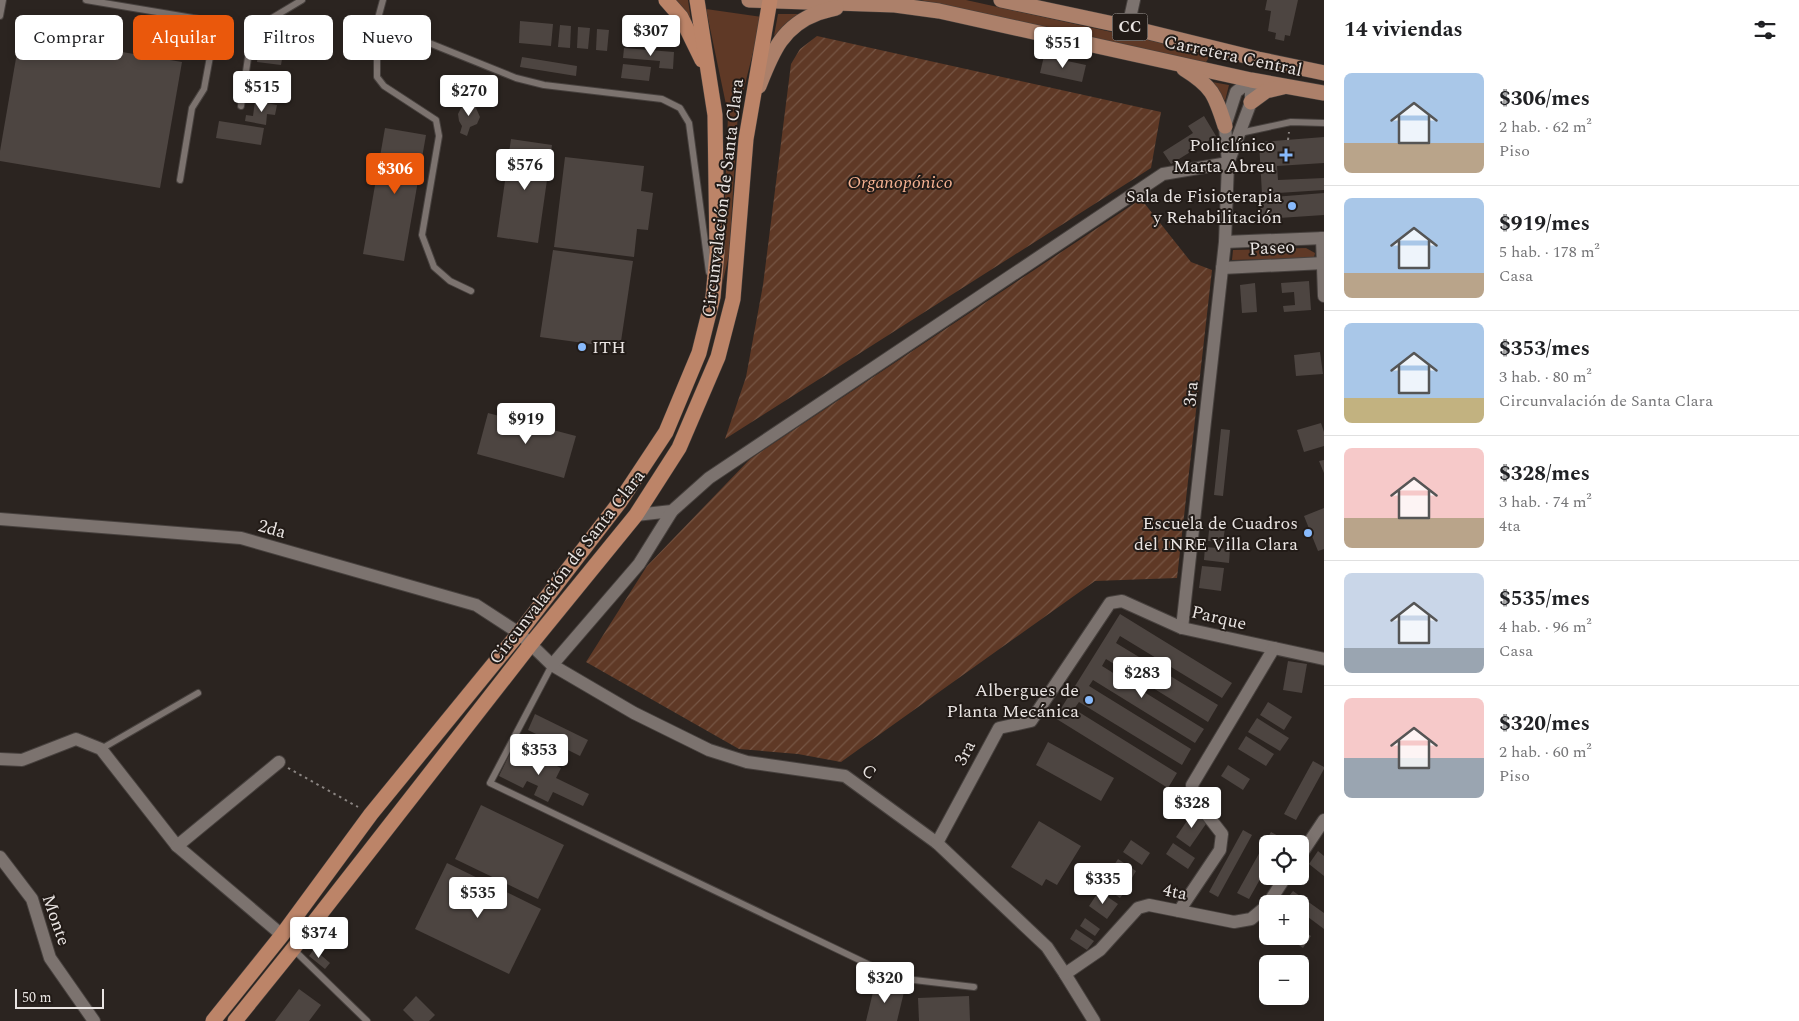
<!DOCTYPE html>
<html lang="es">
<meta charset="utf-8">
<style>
:root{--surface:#fff;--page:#f6f6f6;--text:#202124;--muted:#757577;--line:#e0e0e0;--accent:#ea580c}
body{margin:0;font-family:Spectral,serif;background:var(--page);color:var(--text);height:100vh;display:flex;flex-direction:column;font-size:19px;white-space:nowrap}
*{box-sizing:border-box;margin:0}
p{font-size:16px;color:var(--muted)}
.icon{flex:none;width:28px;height:28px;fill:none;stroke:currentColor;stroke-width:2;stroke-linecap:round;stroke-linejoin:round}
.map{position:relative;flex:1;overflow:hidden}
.drawer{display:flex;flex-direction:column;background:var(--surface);width:475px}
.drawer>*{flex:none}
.guide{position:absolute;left:15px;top:15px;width:475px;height:45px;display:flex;gap:10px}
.fabs{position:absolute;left:1259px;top:835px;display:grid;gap:10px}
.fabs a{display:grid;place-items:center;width:50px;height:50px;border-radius:8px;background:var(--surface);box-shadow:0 2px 8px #0003;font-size:25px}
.scale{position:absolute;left:15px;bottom:12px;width:89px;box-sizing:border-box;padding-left:5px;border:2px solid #e9e4e2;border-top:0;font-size:14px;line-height:18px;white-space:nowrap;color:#e9e4e2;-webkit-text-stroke:4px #221b17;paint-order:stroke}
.price{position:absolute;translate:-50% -42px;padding:0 11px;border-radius:5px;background:#fff;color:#222;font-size:16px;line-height:32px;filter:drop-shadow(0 1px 2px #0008)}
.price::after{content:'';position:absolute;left:50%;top:30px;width:15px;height:11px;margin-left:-8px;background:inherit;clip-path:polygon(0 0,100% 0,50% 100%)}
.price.current{background:var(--accent);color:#fff}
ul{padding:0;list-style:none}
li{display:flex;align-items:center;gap:15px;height:125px;padding:0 20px}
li+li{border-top:1px solid var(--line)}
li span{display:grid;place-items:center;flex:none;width:140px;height:100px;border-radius:8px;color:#555}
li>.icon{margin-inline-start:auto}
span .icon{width:60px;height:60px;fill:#fffc;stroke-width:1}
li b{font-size:21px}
h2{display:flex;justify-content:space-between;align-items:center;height:60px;padding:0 20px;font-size:21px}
.tag{padding:0 18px;border-radius:8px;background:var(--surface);box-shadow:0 2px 8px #0003;font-size:18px;line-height:45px}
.tag.current{background:var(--accent);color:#fff}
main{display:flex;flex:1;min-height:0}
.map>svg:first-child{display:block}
</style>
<main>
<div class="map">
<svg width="1324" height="1021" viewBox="0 0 1324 1021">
<defs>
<pattern id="garden-furrows" width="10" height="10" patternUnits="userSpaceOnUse" patternTransform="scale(1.25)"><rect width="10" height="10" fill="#5f3926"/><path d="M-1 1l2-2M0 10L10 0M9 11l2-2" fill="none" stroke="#765645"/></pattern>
</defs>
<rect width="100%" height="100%" fill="#2b2420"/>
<!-- grass -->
<g fill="#5f3926">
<path d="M675,0H688L691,21Z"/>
<path d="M920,0H966L1207,53L1209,57L1205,64Z"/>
<path d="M706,9L762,17L738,112L729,255L722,285L728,114Z"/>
<path d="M778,14H803L774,36Z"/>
<path d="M1212,82L1229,85L1225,101Z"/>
<path d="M1306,248L1315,253L1314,258L1232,260L1233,250Z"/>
</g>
<!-- garden -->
<g fill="url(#garden-furrows)">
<path d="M817,36L1161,112L1151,168L725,439L746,377L763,285L791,64L800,49Z"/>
<path d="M1141,199L1191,262L1212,270L1177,578L1095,581L841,762L798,754L739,749L586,662L647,566L750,459Z"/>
</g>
<!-- building -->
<g fill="#4d4541">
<path d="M1267,0H1298L1290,36L1285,35L1284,41L1275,39L1276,33L1268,31L1271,11L1265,10Z"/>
<path d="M520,21L553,24L551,46L519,43Z"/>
<path d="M560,25L571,26L570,48L558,47Z"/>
<path d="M578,27L590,28L588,49L577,48Z"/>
<path d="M597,29L609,30L607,51L596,50Z"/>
<path d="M625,30L666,33L665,45L624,41Z"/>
<path d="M20,35L182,62L160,188L0,161V151Z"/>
<path d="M261,38L285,42L281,65L257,62Z"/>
<path d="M624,48L674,52L673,69L659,68L660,61L623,58Z"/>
<path d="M1044,56L1086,65L1082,82L1040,73Z"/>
<path d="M522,57L577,66L576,76L520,67Z"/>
<path d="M623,64L651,67L649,81L621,78Z"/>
<path d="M471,100L478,102L476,108L480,117L477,124L470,127L467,136L460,133L462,126L459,121L458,114L461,108L468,105Z"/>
<path d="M255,101L277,105L275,115L267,114L266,125L245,121L246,115L253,116Z"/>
<path d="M1204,116L1216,136L1171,164L1163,152L1193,133L1188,126Z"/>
<path d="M219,121L264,128L261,145L216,138Z"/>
<path d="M385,128L426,135L404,261L363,254Z"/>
<path d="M1324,137V163L1277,166L1278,180L1324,178V190L1262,194L1259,142Z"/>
<path d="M511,139L552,145L538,243L497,237Z"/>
<path d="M565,157L644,166L641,191L653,193L648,230L637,229L634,257L554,247Z"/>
<path d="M1324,193V215L1279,218L1280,223L1260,224L1259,198Z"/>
<path d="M553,250L633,261L620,348L540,337Z"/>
<path d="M1309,281L1311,310L1284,312L1283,306L1295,305L1294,292L1282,293L1281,283Z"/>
<path d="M1255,283L1257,312L1242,313L1240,285Z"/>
<path d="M1320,352L1323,374L1296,376L1294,355Z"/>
<path d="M488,413L576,436L564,478L477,454Z"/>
<path d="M1321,423L1324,432V446L1304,452L1297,430Z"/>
<path d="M1221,429L1230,430L1223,496L1214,495Z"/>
<path d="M1324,460V473L1319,461Z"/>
<path d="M1324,508V549L1318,551L1304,516Z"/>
<path d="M1210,519L1226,521L1223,542L1208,541Z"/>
<path d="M1205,547L1230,549L1229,563L1204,560Z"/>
<path d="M1202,566L1224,568L1221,591L1199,588Z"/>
<path d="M1120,614L1232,683L1222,698L1120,636L1116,643L1218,705L1208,722L1106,659L1102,666L1204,729L1195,743L1093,680L1089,686L1191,749L1182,765L1079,702L1074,709L1177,773L1168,788L1055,718Z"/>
<path d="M1288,661L1307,664L1302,693L1283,690Z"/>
<path d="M1268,702L1292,717L1284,730L1260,715Z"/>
<path d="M535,714L588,740L580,756L528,730Z"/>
<path d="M1257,718L1289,738L1280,751L1248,732Z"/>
<path d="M1246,736L1274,754L1266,766L1238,749Z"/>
<path d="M1048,742L1114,778L1101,801L1036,765Z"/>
<path d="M514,745L561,768L556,778L589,794L583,806L553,792L548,802L534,795L538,786L527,781L523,788L499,776Z"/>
<path d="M1313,761L1324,767V769L1296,820L1284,814Z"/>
<path d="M1228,765L1250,779L1243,790L1221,776Z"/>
<path d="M481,805L564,845L538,899L455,859Z"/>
<path d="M1193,812L1208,821L1190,847L1176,837Z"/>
<path d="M1039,821L1081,846L1057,885L1046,879L1042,886L1011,867Z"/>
<path d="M1243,830L1252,835L1218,897L1209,892Z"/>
<path d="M1271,832L1282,838L1279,844H1268V865L1249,899L1237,893Z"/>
<path d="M1131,840L1150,853L1142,865L1123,852Z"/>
<path d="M1173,843L1195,858L1188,869L1166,854Z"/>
<path d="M1318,851L1324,856V876L1309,864Z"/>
<path d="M1118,859L1136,871L1129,883L1111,870Z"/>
<path d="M447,863L541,909L509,974L415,929Z"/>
<path d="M1109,877L1127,889L1120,898L1103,886Z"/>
<path d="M1099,891L1118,904L1107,919L1089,906Z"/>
<path d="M1293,891L1324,913V929L1300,911V904H1289L1285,901Z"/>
<path d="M1085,918L1100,929L1095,936L1080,926Z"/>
<path d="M1076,929L1094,941L1087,950L1070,939Z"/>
<path d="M1300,929L1311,936L1303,948L1286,936H1300Z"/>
<path d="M314,949L330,963L325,969L309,956Z"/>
<path d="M875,984L904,992L897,1021H866Z"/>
<path d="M299,989L321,1005L309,1021H275Z"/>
<path d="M416,996L435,1015L429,1021H414L403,1010Z"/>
<path d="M969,996L970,1021H919L918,998Z"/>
</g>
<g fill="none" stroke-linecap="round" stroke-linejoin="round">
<!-- service casing -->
<g stroke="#47413e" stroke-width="8">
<g id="service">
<path d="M86,0L205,20L213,28L214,35L204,89L192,108L180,180"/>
<path d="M383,0L377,22L516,78L544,85L662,99L680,108L689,123L709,272"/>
<path d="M0,16L3,0"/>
<path d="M377,22V77L384,86L436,120L439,136L422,235L434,267L450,281L471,291"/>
<path d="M241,106L252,30L302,0"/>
<path d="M1240,133L1291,122L1324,123"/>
<path d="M552,665L490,783L897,978L974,987"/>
<path d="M101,749L198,693"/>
<path d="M293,949L367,1021"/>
</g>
</g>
<!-- minor casing -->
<g stroke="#47413e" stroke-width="14">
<g id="minor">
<path d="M1128,27L1134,0"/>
<path d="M1230,158L1251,102V80"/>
<path d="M1322,238L1324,296"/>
<path d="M1225,242L1324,238"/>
<path d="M1222,268L1324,263"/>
<path d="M636,515L672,511L709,478L1163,174L1228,163"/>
<path d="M0,519L241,538L476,605L519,633L552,665L634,713L709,750L747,762L845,776L937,843L1047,947L1065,974L1094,1021"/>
<path d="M1182,628L1225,242L1228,163L1225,126L1236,92L1251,80"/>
<path d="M552,665L639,564L672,511"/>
<path d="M0,759L22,760L76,739L101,749L177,846L282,935"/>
<path d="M937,843L999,728L1031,721L1110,603L1122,601L1182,628L1324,659"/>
<path d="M177,846L279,762"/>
<path d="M1300,856L1324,820"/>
<path d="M0,857L32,899L50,958L94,1021"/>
<path d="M1268,904L1286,876"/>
<path d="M1179,911L1220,850L1222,834L1194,798L1192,785L1274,648"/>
<path d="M1065,974L1100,950L1138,908L1149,905L1234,922L1251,919L1268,905"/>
</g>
</g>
<!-- primary casing -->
<g stroke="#47413e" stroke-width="16">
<g id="primary">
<path d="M749,0L895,5L939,11L1251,80L1324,93"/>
<path d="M1001,0L1128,27L1258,59L1324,73"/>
<path d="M1184,69C1213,87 1215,95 1225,126"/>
<path d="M759,86C772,53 782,26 818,13C824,11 830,9 836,8"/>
<path d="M1251,102L1266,91L1283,87"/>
</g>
</g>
<!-- trunk casing -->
<g stroke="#47413e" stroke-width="16">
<g id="trunk">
<path d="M666,0L681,17L702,60"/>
<path d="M213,1021L282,935L371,814L519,633L619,503L666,432L699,353L713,297L717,253L715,115L697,0"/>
<path d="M235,1021L293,949L531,644L636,515L679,448L718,357L733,299L746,139L770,0"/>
</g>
</g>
<!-- path -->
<g stroke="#8a8481" stroke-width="2" stroke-dasharray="2.5 4" stroke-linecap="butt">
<path d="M1288,140L1289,132"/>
<path d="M288,768L358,807"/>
</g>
<!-- service -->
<use href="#service" stroke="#7c736f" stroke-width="6"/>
<!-- minor -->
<use href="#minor" stroke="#7c736f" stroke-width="12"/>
<!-- primary -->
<use href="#primary" stroke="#ac806a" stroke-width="15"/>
<!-- trunk -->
<use href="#trunk" stroke="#bc8468" stroke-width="15"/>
</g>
<!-- markers -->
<g fill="#88bafc" stroke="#221b17" stroke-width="2">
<path d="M1283.5 147.5h5v5h5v5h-5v5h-5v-5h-5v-5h5z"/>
<circle cx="1292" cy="206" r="5"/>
<circle cx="582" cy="347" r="5"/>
<circle cx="1308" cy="533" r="5"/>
<circle cx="1089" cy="700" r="5"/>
</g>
<g text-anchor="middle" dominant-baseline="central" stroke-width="4" stroke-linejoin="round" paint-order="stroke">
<!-- shield labels -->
<rect fill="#221b17" stroke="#ada8a5" stroke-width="1" x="1112.5" y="13.5" width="35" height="27" rx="4"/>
<g font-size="16" font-weight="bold" fill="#e9e4e2">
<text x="1130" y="27">CC</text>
</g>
<!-- street labels -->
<g font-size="18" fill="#e9e4e2" stroke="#221b17">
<text transform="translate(1233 56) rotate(12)">Carretera Central</text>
<text transform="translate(723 198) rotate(-83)">Circunvalación de Santa Clara</text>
<text transform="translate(1272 248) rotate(-3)">Paseo</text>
<text transform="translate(1191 394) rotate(-84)">3ra</text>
<text transform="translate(272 529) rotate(16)">2da</text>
<text transform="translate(567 567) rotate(-52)">Circunvalación de Santa Clara</text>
<text transform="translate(1219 618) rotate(13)">Parque</text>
<text transform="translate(965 753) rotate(-62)">3ra</text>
<text transform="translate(869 772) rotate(36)">C</text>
<text transform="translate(1175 892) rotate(11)">4ta</text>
<text transform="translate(56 920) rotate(71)">Monte</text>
</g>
<!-- poi labels -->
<g font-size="18" fill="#e9e4e2" stroke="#221b17" text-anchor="end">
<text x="1275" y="145">Policlínico<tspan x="1275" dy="21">Marta Abreu</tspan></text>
<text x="1282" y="196">Sala de Fisioterapia<tspan x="1282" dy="21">y Rehabilitación</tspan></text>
<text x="592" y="347" text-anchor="start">ITH</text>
<text x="1298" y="523">Escuela de Cuadros<tspan x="1298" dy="21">del INRE Villa Clara</tspan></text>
<text x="1079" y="690">Albergues de<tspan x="1079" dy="21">Planta Mecánica</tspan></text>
</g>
<!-- park labels -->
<g font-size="18" font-style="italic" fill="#f5b292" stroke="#221b17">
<text x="900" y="182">Organopónico</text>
</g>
</g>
</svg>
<div class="fabs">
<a><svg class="icon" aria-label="locate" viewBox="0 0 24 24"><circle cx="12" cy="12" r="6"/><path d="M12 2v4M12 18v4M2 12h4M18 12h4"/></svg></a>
<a>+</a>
<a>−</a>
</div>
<div class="scale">50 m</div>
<b class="price" style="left:651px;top:57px">$307</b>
<b class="price" style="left:1063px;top:69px">$551</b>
<b class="price" style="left:262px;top:113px">$515</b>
<b class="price" style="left:469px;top:117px">$270</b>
<b class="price" style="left:525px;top:191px">$576</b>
<b class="price current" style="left:395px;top:195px">$306</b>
<b class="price" style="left:526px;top:445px">$919</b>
<b class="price" style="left:1142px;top:699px">$283</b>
<b class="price" style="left:539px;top:776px">$353</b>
<b class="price" style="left:1192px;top:829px">$328</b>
<b class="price" style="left:1103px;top:905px">$335</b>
<b class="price" style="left:478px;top:919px">$535</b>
<b class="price" style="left:319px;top:959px">$374</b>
<b class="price" style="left:885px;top:1004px">$320</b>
<div class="guide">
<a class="tag">Comprar</a>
<a class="tag current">Alquilar</a>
<a class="tag">Filtros</a>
<a class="tag">Nuevo</a>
</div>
</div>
<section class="drawer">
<h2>14 viviendas<svg class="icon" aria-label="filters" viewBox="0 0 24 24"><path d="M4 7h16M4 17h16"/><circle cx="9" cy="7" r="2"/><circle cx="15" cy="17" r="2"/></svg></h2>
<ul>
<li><span style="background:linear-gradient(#a9c7e8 70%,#b9a48a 0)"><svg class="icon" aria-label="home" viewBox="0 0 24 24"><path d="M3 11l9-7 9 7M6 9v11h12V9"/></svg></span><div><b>$306/mes</b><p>2 hab. · 62 m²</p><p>Piso</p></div></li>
<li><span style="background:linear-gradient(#a9c7e8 75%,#b9a48a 0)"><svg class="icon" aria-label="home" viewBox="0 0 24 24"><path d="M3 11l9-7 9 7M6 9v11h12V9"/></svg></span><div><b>$919/mes</b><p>5 hab. · 178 m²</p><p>Casa</p></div></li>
<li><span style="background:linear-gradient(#a9c7e8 75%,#c2b280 0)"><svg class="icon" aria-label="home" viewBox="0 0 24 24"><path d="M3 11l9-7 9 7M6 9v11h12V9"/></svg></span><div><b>$353/mes</b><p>3 hab. · 80 m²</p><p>Circunvalación de Santa Clara</p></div></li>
<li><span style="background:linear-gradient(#f6c9c9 70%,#b9a48a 0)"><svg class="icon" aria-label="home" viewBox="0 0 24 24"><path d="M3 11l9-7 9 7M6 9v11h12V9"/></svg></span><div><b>$328/mes</b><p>3 hab. · 74 m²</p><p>4ta</p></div></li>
<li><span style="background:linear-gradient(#c9d6e8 75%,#9aa5b1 0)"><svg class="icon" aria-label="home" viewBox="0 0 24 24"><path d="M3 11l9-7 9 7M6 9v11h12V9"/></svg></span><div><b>$535/mes</b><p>4 hab. · 96 m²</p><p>Casa</p></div></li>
<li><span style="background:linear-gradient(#f6c9c9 60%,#9aa5b1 0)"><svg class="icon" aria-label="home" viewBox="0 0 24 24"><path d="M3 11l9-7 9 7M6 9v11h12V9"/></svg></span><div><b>$320/mes</b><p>2 hab. · 60 m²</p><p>Piso</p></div></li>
</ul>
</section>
</main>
